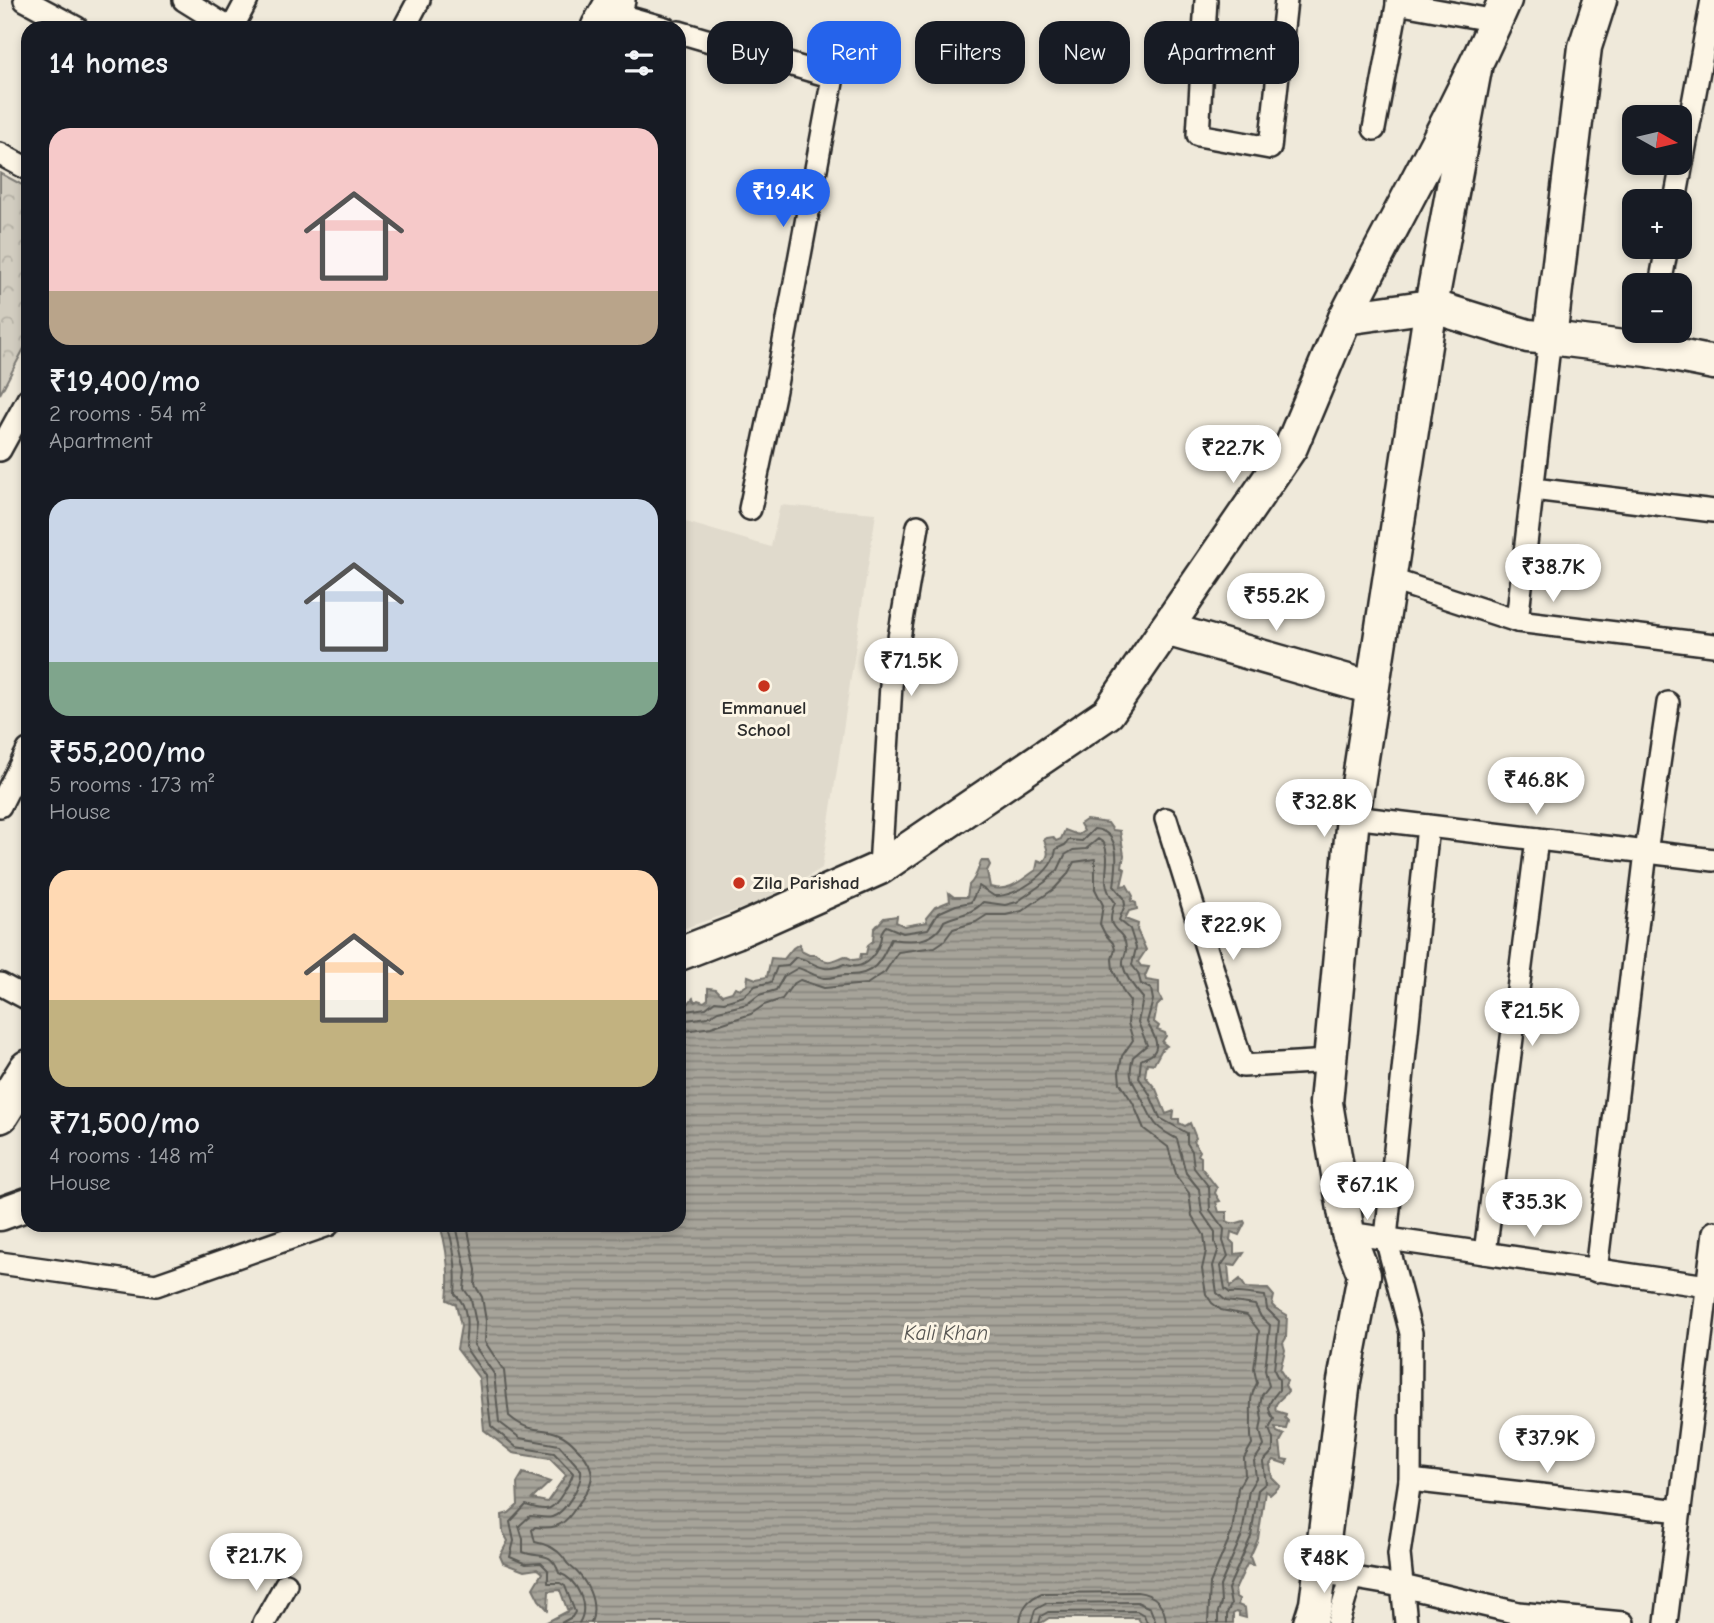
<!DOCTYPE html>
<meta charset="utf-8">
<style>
:root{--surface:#171b24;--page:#242831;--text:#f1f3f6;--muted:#9ea1a6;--accent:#2563eb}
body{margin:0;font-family:"Comic Neue",sans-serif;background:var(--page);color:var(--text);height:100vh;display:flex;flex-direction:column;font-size:26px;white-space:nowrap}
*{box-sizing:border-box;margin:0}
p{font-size:23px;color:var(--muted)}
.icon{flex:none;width:38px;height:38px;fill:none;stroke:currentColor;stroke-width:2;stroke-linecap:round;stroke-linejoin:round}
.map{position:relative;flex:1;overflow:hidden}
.drawer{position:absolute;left:21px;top:21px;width:665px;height:1211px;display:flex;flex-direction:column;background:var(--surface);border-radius:21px;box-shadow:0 4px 10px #0003}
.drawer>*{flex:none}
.guide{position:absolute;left:707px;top:21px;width:665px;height:63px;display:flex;gap:14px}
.needle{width:46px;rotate:98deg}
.buttons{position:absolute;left:1622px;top:105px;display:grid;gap:14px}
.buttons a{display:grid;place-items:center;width:70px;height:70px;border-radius:14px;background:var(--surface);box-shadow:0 4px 10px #0003;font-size:35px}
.price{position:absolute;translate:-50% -60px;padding:0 16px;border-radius:24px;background:#fff;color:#222;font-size:23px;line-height:46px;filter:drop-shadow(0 2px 4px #0008)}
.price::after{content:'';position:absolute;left:50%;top:42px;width:21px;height:16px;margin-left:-10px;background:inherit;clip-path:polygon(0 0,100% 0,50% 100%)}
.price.active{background:var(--accent);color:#fff}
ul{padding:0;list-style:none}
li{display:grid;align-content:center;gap:14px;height:371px;padding:0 28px}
li span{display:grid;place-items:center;height:217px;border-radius:21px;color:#555}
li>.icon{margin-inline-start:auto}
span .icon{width:126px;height:126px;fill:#fffc;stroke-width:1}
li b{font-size:30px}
h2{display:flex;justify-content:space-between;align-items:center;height:84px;padding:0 28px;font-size:30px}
.pill{padding:0 24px;border-radius:21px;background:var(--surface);box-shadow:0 4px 10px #0003;font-size:24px;line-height:63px}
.pill.active{background:var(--accent);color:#fff}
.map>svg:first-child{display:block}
</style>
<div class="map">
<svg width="1714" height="1623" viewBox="0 0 1714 1623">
<defs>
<pattern id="forest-crowns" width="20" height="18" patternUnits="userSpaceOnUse" patternTransform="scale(1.75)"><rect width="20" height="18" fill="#d2cdc0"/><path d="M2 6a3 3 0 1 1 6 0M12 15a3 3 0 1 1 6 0" fill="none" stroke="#b4b0a5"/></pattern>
<pattern id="water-rules" width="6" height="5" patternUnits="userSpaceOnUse" patternTransform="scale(1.75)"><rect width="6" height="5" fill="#a6a399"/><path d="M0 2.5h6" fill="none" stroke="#87857d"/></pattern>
</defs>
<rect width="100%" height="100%" fill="#efe9da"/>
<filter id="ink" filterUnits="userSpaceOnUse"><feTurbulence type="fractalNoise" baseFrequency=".0143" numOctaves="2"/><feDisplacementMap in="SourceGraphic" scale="14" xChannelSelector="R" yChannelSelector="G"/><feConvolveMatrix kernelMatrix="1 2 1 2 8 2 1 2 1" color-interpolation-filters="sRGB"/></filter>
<g filter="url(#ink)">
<!-- built -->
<path fill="#e0dacc" d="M780,505L876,513L822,868L775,897L679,930V520L771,547Z"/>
<!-- forest -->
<path fill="url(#forest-crowns)" stroke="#7e7c76" stroke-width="2" d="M0,173L28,188V341L0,394Z"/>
<!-- water -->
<path fill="url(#water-rules)" stroke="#75736d" stroke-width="2" d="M1086,820L1108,823L1113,830L1120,831L1124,855L1122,867L1125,869L1121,886L1127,885L1133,896L1131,901L1136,903L1137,909L1129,911L1125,919L1138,924L1137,930L1146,950L1138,962L1141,966L1149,967L1145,976L1146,980L1159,982V995L1162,1001L1157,1006L1154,1022L1159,1026L1157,1030L1165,1033L1166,1036L1162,1042L1167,1046L1162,1049L1154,1064L1147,1063L1145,1076L1156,1089L1166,1114L1174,1111L1173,1119H1179V1123L1185,1126L1190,1123L1196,1138L1193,1141L1200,1151L1198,1155L1201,1157V1167L1217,1188L1215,1193L1220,1201L1216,1202L1219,1212H1227V1221C1232,1225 1238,1223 1244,1221L1245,1223L1239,1235L1231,1232L1230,1240L1234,1244V1254L1244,1253L1235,1266L1228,1265L1230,1287L1240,1279L1246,1288L1268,1289L1274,1296L1272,1305L1275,1308L1287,1315L1286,1338L1283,1343L1285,1350L1280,1370L1287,1381L1285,1385L1288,1391C1283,1399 1273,1401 1276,1411L1286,1414L1285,1418L1288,1421L1286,1429L1275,1427L1277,1432L1284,1435L1280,1442L1282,1459L1288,1460L1286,1464L1274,1460L1270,1464L1272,1478L1280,1486L1270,1495L1265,1491L1258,1539L1250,1557L1253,1565L1247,1564L1235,1590L1236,1597L1239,1599L1238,1605L1245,1608L1246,1618L1239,1616V1613L1236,1612L1233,1614V1623H1141L1138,1618H1049L1041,1623H545L572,1609H567L560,1590L549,1591L548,1610L539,1600L533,1588L542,1573L537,1569L524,1571L503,1563L500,1556L508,1541L503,1532L502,1515L509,1513L518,1505L517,1483L523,1473L550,1482L532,1499L547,1502L566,1475L550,1459L513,1453L484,1430L479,1378L457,1349L461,1326L456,1304L447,1300C450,1273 448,1251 440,1225H679V1004L686,1006L693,998L695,1002L698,1000L704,1002L708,999V988L716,989L722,995L732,992L735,987L741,989L747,985L748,976L756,979L767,977L771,958L784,959L793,948L799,944L801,951L809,955H816C828,965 832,961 845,956L853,960L860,959L861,954H866L868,945L873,941L874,929L884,918L897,916L896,922L904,926L927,922L926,918L935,907L950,901L949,893L954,897H967L969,885C976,879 978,869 981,861H988L990,865L987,871L990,887C1009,893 1021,880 1036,870L1038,860L1043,862C1051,855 1047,849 1044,840L1047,838L1053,837L1056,841L1061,839L1065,830L1078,835L1084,831L1080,824Z"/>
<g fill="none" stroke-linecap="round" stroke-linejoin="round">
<!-- shore -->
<g stroke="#5c5b57" stroke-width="2">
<path d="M679,1012L706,1008L715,1001L724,1002L744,996L755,986L771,982L777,967L787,966L796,957C816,962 822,975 844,964C861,972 875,958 880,942C882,934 880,932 886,926L903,933L928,929L938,913L956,905L971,902L979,886L994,896C1017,897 1054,872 1056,849L1065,845L1069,840L1082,841L1094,829C1122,831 1117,865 1114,886L1124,898L1125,905L1119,920L1130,929L1136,948L1132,965L1138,973L1141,984L1151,989L1153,1000L1147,1022C1151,1031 1163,1046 1151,1055C1148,1057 1144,1058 1141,1060L1139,1078L1149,1093L1160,1118L1187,1133V1143L1192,1151L1194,1168L1209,1187L1210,1210L1224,1229L1223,1241L1228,1256L1221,1266L1225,1289L1230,1293C1241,1292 1253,1295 1265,1296L1267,1309L1279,1321L1274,1370L1279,1380V1390C1271,1400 1264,1406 1274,1419L1269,1429L1273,1439V1451L1263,1462L1266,1483L1258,1490L1251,1537L1228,1589L1231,1605L1227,1613V1623"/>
<path d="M679,1021L708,1017L718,1011L747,1004L759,995L776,990L784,976L798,968C806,970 816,977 824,978C832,979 840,974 847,975C874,976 881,962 891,939C911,942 935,943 944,921C957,915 973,914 983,902L1005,905L1017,902L1045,882L1058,870L1065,855L1073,850L1086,849L1098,839L1104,843C1113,866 1097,881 1115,902C1102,936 1125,925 1126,948C1127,954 1122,958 1123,964C1125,977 1135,989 1143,998L1138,1022L1147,1045L1133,1057C1127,1080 1133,1080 1142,1099C1155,1123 1151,1125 1177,1139L1186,1173L1199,1189L1202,1213L1215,1232V1242L1218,1251L1213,1266L1217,1293L1226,1301L1255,1305L1261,1317L1270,1325L1265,1370L1269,1386L1262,1395L1260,1406L1262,1419L1260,1431L1264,1446L1254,1461L1256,1478L1249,1490L1242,1535L1220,1586L1221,1603L1218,1612V1623"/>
<path d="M679,1032L711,1027L751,1014L764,1005L782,999L793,984L800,980L824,988L867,984L885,972L898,952L935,947L944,941L953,929L976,922L987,915H1006L1022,911L1054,889L1067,875L1074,862L1095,859V889L1103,905L1100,924L1105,934L1113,943L1115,949L1112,959L1113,970L1124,993L1130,1001L1128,1023L1133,1040L1122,1056L1119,1072L1120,1083L1133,1103L1144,1129L1168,1147L1177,1177L1189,1193L1192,1216L1204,1235L1206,1251L1202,1269L1206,1294L1212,1303L1221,1310L1247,1315L1259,1331L1254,1369L1257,1383C1249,1397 1251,1405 1251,1419C1251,1428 1250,1434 1252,1444L1244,1458L1245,1475L1238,1488L1232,1532L1210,1583L1208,1623"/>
<path d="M447,1225C455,1248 457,1270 455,1294C470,1307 467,1329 465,1347L485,1376L491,1426L516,1447L554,1453L573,1473C572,1480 557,1505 550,1508C544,1511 532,1507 526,1505L510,1522L514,1541L510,1557L526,1564L541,1563L548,1570V1583H560L565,1586L575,1612L572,1617L561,1623"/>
<path d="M456,1225L466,1271L464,1289L471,1299L476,1323L474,1345L494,1374L499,1422L520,1438L559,1445L581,1470C583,1483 565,1513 552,1517C545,1519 537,1516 530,1516L519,1526L523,1539V1552C539,1559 551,1549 559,1573C577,1579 590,1606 579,1623"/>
<path d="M467,1225L476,1270L475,1285L482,1297L486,1321L485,1342L504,1371L509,1416C530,1434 538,1426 559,1434C568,1437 574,1445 580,1451C603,1476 588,1490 572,1513C562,1527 552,1529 535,1527L532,1530L535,1542C546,1544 556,1548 563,1557C567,1562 565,1562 570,1566C586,1578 599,1602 591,1623"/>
<path d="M1020,1623C1021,1608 1028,1599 1042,1593L1137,1592C1155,1594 1165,1605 1166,1623"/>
<path d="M1031,1623L1035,1610L1047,1603L1137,1602L1150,1608L1156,1623"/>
<path d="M1039,1623L1041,1616L1048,1612L1137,1611L1144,1615L1147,1623"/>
</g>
<!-- minor casing -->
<g stroke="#2b2b2b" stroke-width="26">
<g id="minor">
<path d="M25,0L77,28"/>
<path d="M184,0L229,28"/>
<path d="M1206,0L1198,135L1270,148L1286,0"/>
<path d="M1397,3L1496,21"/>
<path d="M609,12L665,28"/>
<path d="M232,28L247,0"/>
<path d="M404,28L419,0"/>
<path d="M679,32L833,77L775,390L750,509"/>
<path d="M1374,129L1398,0"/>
<path d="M0,154L28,169"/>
<path d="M1675,201L1712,0"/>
<path d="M1660,285L1667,247"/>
<path d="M0,450L28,399"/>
<path d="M1533,489L1714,511"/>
<path d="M1389,579L1517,621L1714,645"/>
<path d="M1517,621L1550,338"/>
<path d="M0,806L28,750"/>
<path d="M1353,817L1714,860"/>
<path d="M1166,819L1243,1066L1330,1061"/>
<path d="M880,868L891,685L918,526"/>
<path d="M0,984L28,999"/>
<path d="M1348,1233L1714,1287"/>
<path d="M1485,1253L1537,839"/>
<path d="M0,1263L156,1285L328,1225"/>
<path d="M1596,1271L1646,852L1668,703"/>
<path d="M1410,1480L1680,1511"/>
<path d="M1320,1572L1402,1586L1518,1613L1623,1623"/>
<path d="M264,1623L286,1584"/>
<path d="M1338,1623L1351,1578"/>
<path d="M1406,1623L1399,1554L1410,1480L1411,1333L1386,1238L1428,826"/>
<path d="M1666,1623L1714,1232"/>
</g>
</g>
<!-- secondary casing -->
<g stroke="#2b2b2b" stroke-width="37">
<g id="secondary">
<path d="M1345,318C1399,212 1458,109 1505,0"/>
<path d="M1550,338L1648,350L1714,363"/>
<path d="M1166,629L1372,688"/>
<path d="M679,954L736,932L880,868L1108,713L1291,447L1345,318L1431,306L1528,336L1550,338L1585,47L1600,0"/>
<path d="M0,1214L28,1204"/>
<path d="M1310,1623L1316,1604L1344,1381L1364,1275L1348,1233L1326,1103L1353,817L1431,306L1475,69"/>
</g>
</g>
<!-- trunk casing -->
<g stroke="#2b2b2b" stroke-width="42">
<g id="trunk">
<path d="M600,28L616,0"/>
<path d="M0,1114L28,1069"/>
</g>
</g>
<!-- minor -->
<use href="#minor" stroke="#fcf5e5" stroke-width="21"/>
<!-- secondary -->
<use href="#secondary" stroke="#fcf5e5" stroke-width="32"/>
<!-- trunk -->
<use href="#trunk" stroke="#fcf5e5" stroke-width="37"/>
</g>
</g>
<!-- markers -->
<g fill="#c8321e" stroke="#fcf5e5" stroke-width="2.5">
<circle cx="764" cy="686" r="7"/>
<circle cx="739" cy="883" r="7"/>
</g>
<g text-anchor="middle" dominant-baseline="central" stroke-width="6" stroke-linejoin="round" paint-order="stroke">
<!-- poi labels -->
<g font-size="19" font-weight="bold" fill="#2b2b2b" stroke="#fcf5e5">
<text x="764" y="708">Emmanuel<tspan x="764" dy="22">School</tspan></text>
<text x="753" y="883" text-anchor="start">Zila Parishad</text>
</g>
<!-- water labels -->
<g font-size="21" font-style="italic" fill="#565552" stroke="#fcf5e5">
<text x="946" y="1333">Kali Khan</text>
</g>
</g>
</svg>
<div class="buttons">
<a><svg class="needle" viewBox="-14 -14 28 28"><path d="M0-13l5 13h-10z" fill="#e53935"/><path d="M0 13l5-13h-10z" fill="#9ea1a6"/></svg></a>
<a>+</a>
<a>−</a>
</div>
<b class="price active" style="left:783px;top:229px">₹19.4K</b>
<b class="price" style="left:1233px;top:485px">₹22.7K</b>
<b class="price" style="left:1553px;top:604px">₹38.7K</b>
<b class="price" style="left:1276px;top:633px">₹55.2K</b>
<b class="price" style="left:911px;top:698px">₹71.5K</b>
<b class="price" style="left:1536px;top:817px">₹46.8K</b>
<b class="price" style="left:1324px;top:839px">₹32.8K</b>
<b class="price" style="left:1233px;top:962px">₹22.9K</b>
<b class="price" style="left:1532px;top:1048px">₹21.5K</b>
<b class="price" style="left:1367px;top:1222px">₹67.1K</b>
<b class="price" style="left:1534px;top:1239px">₹35.3K</b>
<b class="price" style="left:1547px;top:1475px">₹37.9K</b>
<b class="price" style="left:256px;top:1593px">₹21.7K</b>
<b class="price" style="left:1324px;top:1595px">₹48K</b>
<div class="guide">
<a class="pill">Buy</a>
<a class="pill active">Rent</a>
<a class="pill">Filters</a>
<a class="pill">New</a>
<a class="pill">Apartment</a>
</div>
<section class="drawer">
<h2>14 homes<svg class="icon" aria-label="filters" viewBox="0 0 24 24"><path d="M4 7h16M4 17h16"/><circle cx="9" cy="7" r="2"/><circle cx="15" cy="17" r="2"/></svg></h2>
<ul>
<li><span style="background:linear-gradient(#f6c9c9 75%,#b9a48a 0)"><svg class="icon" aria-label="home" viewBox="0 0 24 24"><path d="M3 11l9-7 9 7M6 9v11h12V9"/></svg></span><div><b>₹19,400/mo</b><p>2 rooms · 54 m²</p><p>Apartment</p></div></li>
<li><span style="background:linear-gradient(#c9d6e8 75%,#7fa58c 0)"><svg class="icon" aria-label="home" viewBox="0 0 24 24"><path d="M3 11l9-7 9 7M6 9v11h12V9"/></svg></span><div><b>₹55,200/mo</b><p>5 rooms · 173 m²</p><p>House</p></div></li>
<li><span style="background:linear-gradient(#ffd9b3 60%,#c2b280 0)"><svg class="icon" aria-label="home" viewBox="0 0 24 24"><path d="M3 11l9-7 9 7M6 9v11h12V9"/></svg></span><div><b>₹71,500/mo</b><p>4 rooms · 148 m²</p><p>House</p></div></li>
</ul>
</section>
</div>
